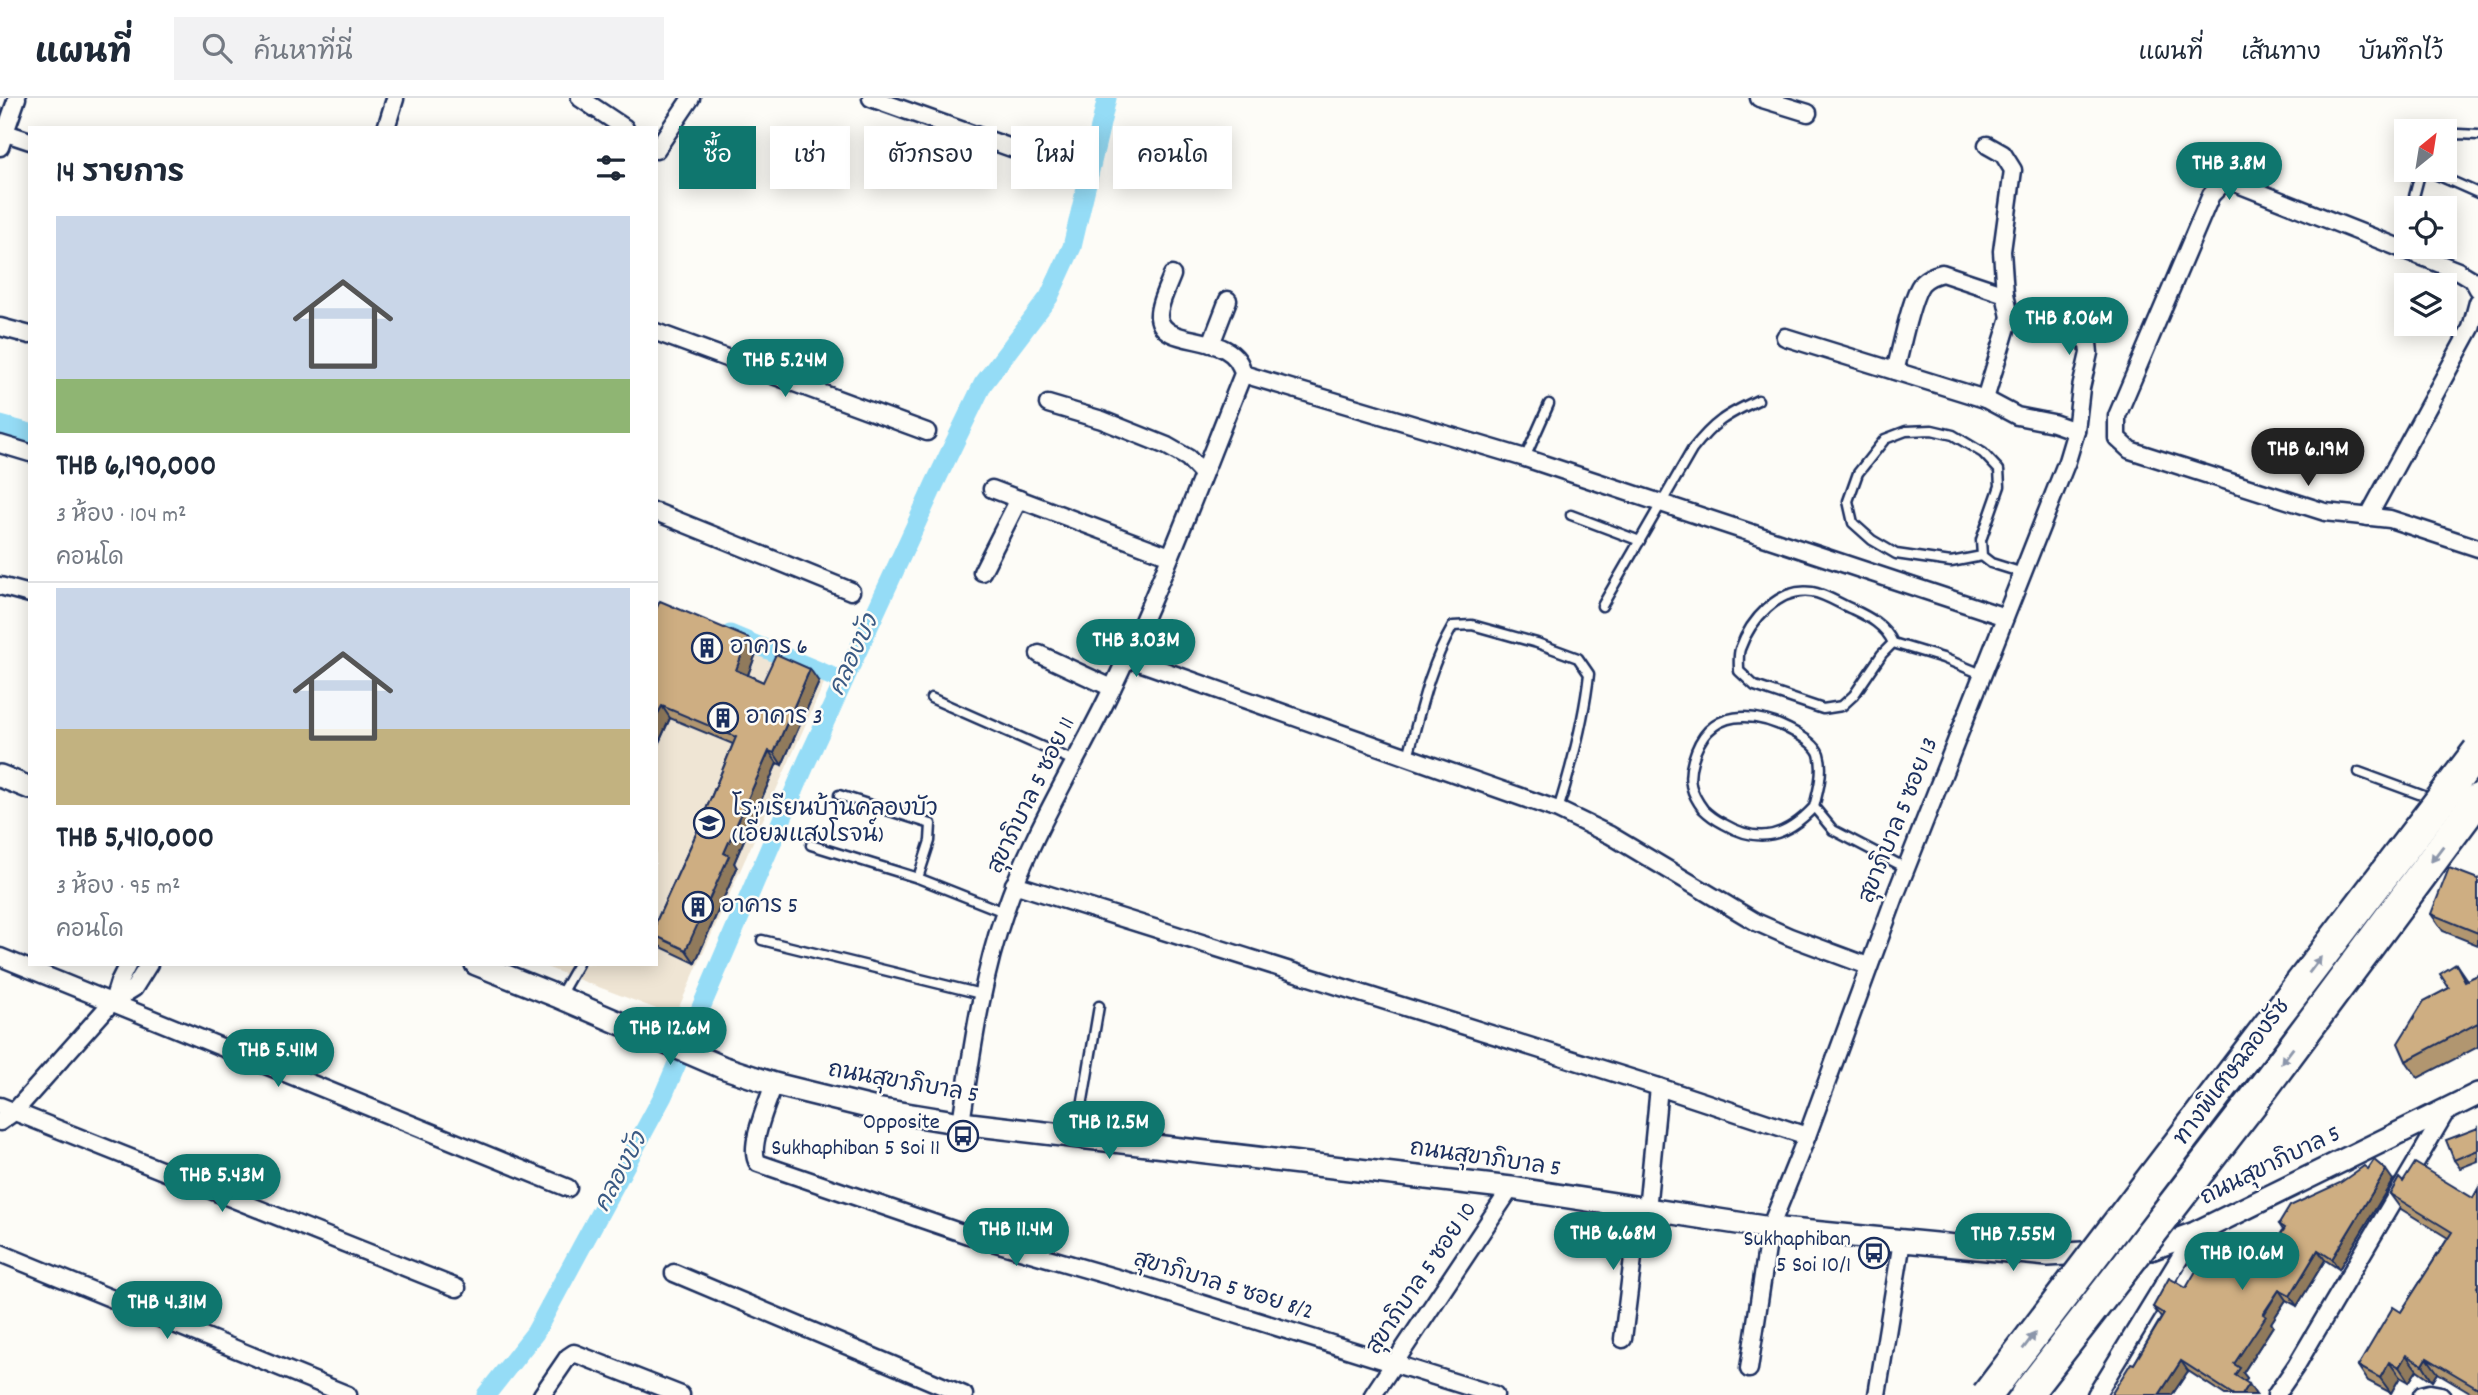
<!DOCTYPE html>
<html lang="th">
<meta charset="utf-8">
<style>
:root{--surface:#fff;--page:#f2f2f3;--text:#1f2937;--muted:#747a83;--line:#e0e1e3;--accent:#0f766e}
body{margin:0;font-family:Dekko,"Playpen Sans Thai",sans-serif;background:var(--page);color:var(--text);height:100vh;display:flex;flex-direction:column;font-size:26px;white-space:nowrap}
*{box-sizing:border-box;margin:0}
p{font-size:23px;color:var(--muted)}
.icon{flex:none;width:38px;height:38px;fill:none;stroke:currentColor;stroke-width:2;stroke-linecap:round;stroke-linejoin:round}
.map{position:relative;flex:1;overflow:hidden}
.sheet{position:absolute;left:28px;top:28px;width:630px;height:840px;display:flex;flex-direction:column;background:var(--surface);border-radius:0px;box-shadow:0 4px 18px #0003}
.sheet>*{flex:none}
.top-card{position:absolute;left:679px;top:28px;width:665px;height:63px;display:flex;gap:14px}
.needle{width:46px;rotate:30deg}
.tools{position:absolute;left:2394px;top:21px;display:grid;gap:14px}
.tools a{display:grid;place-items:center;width:63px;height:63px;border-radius:0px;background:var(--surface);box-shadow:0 4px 18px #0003;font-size:35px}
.price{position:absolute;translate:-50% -60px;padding:0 16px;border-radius:24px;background:var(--accent);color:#fff;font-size:23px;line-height:46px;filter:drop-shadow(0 2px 4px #0008)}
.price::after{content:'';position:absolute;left:50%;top:42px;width:21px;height:16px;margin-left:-10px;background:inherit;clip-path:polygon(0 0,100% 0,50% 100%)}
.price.active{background:#222;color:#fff}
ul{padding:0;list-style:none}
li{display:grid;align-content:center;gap:14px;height:371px;padding:0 28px}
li+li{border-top:2px solid var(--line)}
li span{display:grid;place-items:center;height:217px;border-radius:0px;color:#555}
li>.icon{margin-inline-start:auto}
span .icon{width:126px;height:126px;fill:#fffc;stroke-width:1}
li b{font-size:30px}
h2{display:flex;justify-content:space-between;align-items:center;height:84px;padding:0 28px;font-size:30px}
.pill{padding:0 24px;border-radius:0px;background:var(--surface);box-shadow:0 4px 18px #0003;font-size:24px;line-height:63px}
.pill.active{background:var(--accent);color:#fff}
header{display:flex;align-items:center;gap:42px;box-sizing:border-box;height:98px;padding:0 35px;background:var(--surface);border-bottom:2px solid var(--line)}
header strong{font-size:33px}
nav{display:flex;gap:38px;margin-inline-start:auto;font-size:24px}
.search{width:490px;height:63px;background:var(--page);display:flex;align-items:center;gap:18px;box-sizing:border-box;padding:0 24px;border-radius:0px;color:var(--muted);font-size:26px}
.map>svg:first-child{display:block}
</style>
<header>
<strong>แผนที่</strong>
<div class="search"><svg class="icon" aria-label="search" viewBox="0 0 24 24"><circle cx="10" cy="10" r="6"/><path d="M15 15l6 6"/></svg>ค้นหาที่นี่</div>
<nav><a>แผนที่</a><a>เส้นทาง</a><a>บันทึกไว้</a></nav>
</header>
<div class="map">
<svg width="2478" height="1297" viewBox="0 0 2478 1297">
<rect width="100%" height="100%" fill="#fdfcf7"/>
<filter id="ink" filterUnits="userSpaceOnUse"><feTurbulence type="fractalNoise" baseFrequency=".0143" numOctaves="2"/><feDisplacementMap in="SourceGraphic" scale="14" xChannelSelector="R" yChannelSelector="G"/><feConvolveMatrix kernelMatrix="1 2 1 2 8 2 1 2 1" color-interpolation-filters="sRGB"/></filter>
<g filter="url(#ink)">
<!-- built -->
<path fill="#efe5d4" d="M656,521L757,553L825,583L675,918L538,866H656Z"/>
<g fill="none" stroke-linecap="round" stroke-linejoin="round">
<!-- canal -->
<g stroke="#95dcf6" stroke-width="19">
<path d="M0,327L30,335"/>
<path d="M730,536L843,583"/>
<path d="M486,1297L535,1235L663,998L807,663L935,385L983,286L1049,199L1072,149L1107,0"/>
</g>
<!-- service casing -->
<g stroke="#1b2f5e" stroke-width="13">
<g id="service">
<path d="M2445,38L2459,36L2478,37"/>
<path d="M2426,72L2478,95"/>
<path d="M2411,110L2421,72"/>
<path d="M1525,360L1549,306"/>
<path d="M1571,417L1640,443"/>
<path d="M1982,458L1951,464L1896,456L1872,442L1853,425L1848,403L1858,375L1885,341L1906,333L1932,332L1953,337L1983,355L1999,372L2000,388L1981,442L1982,458L1991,465L2023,475"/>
<path d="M1602,508L1692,352C1714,324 1726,317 1758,302"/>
<path d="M1893,545C1885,527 1869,519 1852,511C1840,506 1825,496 1812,494C1778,489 1750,523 1740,551C1738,557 1739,566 1739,573L1755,588L1823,611L1842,608L1854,597L1882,556L1893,545L1943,560L1984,577"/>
<path d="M931,600L1074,663"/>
<path d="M1408,659C1420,614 1429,569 1453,528L1472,527L1537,545L1578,560L1589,576C1584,623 1572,667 1558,712"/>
<path d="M2359,674L2435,702"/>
<path d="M839,697L931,726L930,743L918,780"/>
<path d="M1814,709C1787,738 1760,747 1724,726C1716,722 1710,718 1703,711C1691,695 1687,682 1693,662C1708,608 1755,612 1796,635C1804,640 1816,647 1819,656C1824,672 1818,694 1814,709L1833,732L1906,770"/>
<path d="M811,747L918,780L1004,814"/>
<path d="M762,842L981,896"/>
<path d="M559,899L578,866"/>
<path d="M1077,1038L1099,908"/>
</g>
</g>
<!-- minor casing -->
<g stroke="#1b2f5e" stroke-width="21">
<g id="minor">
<path d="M580,0L625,30"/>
<path d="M871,0L1048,63"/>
<path d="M1759,0L1808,15"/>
<path d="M386,30L395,1"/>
<path d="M0,33L30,43"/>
<path d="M0,49L17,0"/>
<path d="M656,52L691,0"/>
<path d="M2478,191L2473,182L2458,173L2233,84L2223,85L2211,97L2117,318V340L2130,352L2325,414L2390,421L2478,450"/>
<path d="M0,229L30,237"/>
<path d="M656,234L927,334"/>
<path d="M1785,239L1985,301L2017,318L2053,325L2076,333"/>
<path d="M1211,246L1228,202"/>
<path d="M1895,273C1901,253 1910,200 1922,185C1928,179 1934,177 1942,175L2005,196"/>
<path d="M1243,276L1525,360L2005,519"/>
<path d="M1985,301L2010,219L2005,196L2002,153L2013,72L2003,56L1987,47"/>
<path d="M1048,306L1102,322L1167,348L1188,360L1203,376"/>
<path d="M0,346L30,355"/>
<path d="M992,391L1170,458"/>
<path d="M656,414L851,493"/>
<path d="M2368,419L2471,230L2478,204"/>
<path d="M982,474L1019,401"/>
<path d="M0,488L30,496"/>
<path d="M1039,556L1112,590"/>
<path d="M1125,559L1558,712L1610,737L1756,824L1790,839L1868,868"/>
<path d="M1014,786L1659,989L1807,1038"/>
<path d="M0,859L568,1090"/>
<path d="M113,903L119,884L128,866"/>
<path d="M774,986C768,1004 747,1050 758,1065L968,1137L1145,1188L1495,1297"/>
<path d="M0,1008L457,1190"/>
<path d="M0,1024L14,1014L113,903L134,890L149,866"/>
<path d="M961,1025C972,953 981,882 1005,813C1030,739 1072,672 1106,603C1158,497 1199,386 1243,276C1235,230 1163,253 1159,219C1158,207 1168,188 1172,177"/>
<path d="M1647,1112L1659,989"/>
<path d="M0,1155L348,1297"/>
<path d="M674,1175L964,1297"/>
<path d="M1623,1241L1639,1111"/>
<path d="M1749,1271L1770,1130L1807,1038L1897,793L2067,363L2076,333L2081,290L2089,255L2088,245L2078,236L2010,219"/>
<path d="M542,1297L568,1259L574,1255L681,1297"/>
<path d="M1373,1297L1511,1090"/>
<path d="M1877,1297L1902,1143"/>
<path d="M2096,1297L2195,1135"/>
<path d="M2276,1297L2296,1268L2447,1012"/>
<path d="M2422,1297L2430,1295L2441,1297"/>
</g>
</g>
<!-- tertiary casing -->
<g stroke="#1b2f5e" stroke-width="26">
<g id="tertiary">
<path d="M0,678L30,690"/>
<path d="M476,866L559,899L722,969L774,986L876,1011L961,1025L1511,1090L1770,1130L2048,1157L2151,1151L2195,1135L2478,996"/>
</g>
</g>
<!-- service -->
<use href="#service" stroke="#fdfcf7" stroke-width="8"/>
<!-- minor -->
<use href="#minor" stroke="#fdfcf7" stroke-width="16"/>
<!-- tertiary -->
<use href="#tertiary" stroke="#fdfcf7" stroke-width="21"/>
<!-- motorway-bridge casing -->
<g stroke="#1b2f5e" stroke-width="35" stroke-linecap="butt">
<g id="motorway-bridge">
<path d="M1987,1297L2478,653"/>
<path d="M2026,1297L2251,1006L2478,701"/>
</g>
</g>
<!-- motorway-bridge -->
<use href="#motorway-bridge" stroke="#fdfcf7" stroke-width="30"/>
</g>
<!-- wall -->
<g fill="#b19670" stroke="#1b2f5e" stroke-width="2">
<path d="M656,511L748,540L757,553L748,577L763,584H819L782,667L777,665L734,765L737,770L695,865L659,848L656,844V824L696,736L733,646L670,620L656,651Z"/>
<path d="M2478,781V847L2443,833L2431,816Z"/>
<path d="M2456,866L2467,882L2478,877V949L2418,980L2406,963L2449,890Z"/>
<path d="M2478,1030V1063L2460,1070L2454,1062Z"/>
<path d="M2393,1082L2339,1171L2325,1162L2297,1208L2286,1202L2271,1225L2273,1228L2243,1275L2247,1280L2245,1284L2256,1297H2225L2188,1273L2172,1297L2134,1266L2161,1220L2153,1209L2186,1190L2225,1160L2260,1170L2283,1132L2279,1126Z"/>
<path d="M2403,1084L2473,1100L2478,1091V1297H2475L2438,1275L2433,1283L2417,1272L2409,1284L2400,1279L2391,1295L2368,1283L2358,1268L2401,1214L2448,1140L2401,1111L2390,1096Z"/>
</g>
<!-- shaded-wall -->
<g fill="#907a5b" stroke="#1b2f5e" stroke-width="2">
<path d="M748,540L757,553L745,584L736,572Z"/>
<path d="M810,571L819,584L782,667L774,655Z"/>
<path d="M662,608L670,620L656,651V619Z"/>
<path d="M769,653L777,665L734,765L737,770L695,865L686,852L724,755Z"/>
<path d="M2386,1072L2393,1082L2339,1171L2332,1161Z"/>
<path d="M2318,1152L2325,1162L2297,1208L2290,1198Z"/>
<path d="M2279,1192L2286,1202L2271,1225L2273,1228L2243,1275L2247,1280L2242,1287L2235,1277L2234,1266Z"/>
<path d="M2406,1257L2417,1272L2409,1284L2399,1269Z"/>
<path d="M2427,1260L2438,1275L2433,1283L2423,1267Z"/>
<path d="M2181,1263L2188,1273L2172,1297H2159Z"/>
<path d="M2389,1264L2400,1279L2391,1295L2380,1280Z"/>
<path d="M2249,1286L2256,1297H2242Z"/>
</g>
<!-- building -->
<g fill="#ceae82" stroke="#1b2f5e" stroke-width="2">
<path d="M660,503L748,540L736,572L763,584L776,556L810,571L774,655L769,653L724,755L729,758L686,852L656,838V824L696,736L736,639L662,608L656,619V511Z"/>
<path d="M2449,770L2478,781V835L2431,816Z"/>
<path d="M2456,866L2465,883L2478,877V925L2406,963L2398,945L2424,903L2449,890L2440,876Z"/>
<path d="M2478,1030V1052L2454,1062L2446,1042Z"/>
<path d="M2374,1062L2386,1072L2332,1161L2318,1152L2290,1198L2279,1192L2263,1216L2266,1218L2234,1266L2240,1270L2235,1277L2249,1286L2242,1297H2234L2181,1263L2159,1297H2111L2131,1265L2134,1266L2164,1216L2153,1209L2169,1180L2186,1190L2209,1151L2225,1160L2229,1152L2260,1170L2285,1130L2279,1126L2290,1108L2340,1085L2364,1068L2368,1071Z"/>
<path d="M2415,1065L2473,1100L2478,1091V1187L2477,1189L2478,1190V1290L2427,1260L2423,1267L2406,1257L2399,1269L2389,1264L2380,1280L2358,1268L2393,1209L2401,1214L2452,1134L2390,1096L2399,1080L2403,1084Z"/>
</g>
<!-- one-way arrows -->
<defs><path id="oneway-solid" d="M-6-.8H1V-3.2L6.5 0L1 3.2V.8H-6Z" transform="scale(1.75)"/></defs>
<g fill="#8c96aa">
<use href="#oneway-solid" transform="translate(2437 756) rotate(127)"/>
<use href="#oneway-solid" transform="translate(2315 867) rotate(-53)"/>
<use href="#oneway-solid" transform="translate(2287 958) rotate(127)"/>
<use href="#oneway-solid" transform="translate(2029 1243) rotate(-53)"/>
</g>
</g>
<!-- icons -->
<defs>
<g id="building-ring" transform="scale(1.575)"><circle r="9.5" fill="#fdfcf7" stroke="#1b2f5e" stroke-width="1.5"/><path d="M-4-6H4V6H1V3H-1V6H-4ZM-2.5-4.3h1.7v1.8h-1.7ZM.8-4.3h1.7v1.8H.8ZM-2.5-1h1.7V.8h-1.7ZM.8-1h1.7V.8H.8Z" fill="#1b2f5e"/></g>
<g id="school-ring" transform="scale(1.575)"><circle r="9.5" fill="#fdfcf7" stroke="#1b2f5e" stroke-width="1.5"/><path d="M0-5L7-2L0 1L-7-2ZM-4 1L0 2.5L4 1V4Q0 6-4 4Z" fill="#1b2f5e"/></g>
<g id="bus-ring" transform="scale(1.575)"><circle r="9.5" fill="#fdfcf7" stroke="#1b2f5e" stroke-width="1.5"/><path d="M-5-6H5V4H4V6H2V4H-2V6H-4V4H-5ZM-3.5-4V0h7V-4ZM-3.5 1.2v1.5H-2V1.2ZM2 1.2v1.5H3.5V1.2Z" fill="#1b2f5e"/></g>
</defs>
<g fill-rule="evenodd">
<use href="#building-ring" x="707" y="550"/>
<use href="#building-ring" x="723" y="620"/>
<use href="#school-ring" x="709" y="725"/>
<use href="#building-ring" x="698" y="809"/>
<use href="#bus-ring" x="963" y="1038"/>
<use href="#bus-ring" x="1874" y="1155"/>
</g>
<g text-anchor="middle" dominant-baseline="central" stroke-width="5" stroke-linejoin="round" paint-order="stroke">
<!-- poi labels -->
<g font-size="23" fill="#1b2f5e" stroke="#fdfcf7" text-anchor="start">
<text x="730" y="550">อาคาร 6</text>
<text x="746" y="620">อาคาร 3</text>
<text x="732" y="712">โรงเรียนบ้านคลองบัว<tspan x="732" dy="26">(เอี่ยมแสงโรจน์)</tspan></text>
<text x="721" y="809">อาคาร 5</text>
<text x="940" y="1025" text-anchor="end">Opposite<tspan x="940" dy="26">Sukhaphiban 5 Soi 11</tspan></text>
<text x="1851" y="1142" text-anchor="end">Sukhaphiban<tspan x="1851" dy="26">5 Soi 10/1</tspan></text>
</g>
<!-- street labels -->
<g font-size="23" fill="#1b2f5e" stroke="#fdfcf7">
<text transform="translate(1033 698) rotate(-64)">สุขาภิบาล 5 ซอย 11</text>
<text transform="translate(1900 723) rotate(-68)">สุขาภิบาล 5 ซอย 13</text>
<text transform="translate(2233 975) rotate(-53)">ทางพิเศษฉลองรัช</text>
<text transform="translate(903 986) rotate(10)">ถนนสุขาภิบาล 5</text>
<text transform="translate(1485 1062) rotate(8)">ถนนสุขาภิบาล 5</text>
<text transform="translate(2271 1069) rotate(-26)">ถนนสุขาภิบาล 5</text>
<text transform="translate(1423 1181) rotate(-56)">สุขาภิบาล 5 ซอย 10</text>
<text transform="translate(1223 1189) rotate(17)">สุขาภิบาล 5 ซอย 8/2</text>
</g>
<!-- water labels -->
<g font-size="24" font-style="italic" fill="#3a5a84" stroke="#fdfcf7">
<text transform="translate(855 558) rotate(-65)">คลองบัว</text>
<text transform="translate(622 1075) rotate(-62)">คลองบัว</text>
</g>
</g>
</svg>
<div class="tools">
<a><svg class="needle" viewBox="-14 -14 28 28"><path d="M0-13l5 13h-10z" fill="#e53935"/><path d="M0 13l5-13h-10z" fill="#747a83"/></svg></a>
<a><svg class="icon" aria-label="locate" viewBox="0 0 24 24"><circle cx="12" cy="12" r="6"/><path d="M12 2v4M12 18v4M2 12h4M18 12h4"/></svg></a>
<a><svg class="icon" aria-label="layers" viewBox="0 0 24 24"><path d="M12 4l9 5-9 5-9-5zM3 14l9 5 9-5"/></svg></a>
</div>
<b class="price" style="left:2229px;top:104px">THB 3.8M</b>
<b class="price" style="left:2069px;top:259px">THB 8.06M</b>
<b class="price" style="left:785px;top:301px">THB 5.24M</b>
<b class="price active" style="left:2308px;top:390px">THB 6.19M</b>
<b class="price" style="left:1136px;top:581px">THB 3.03M</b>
<b class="price" style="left:670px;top:969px">THB 12.6M</b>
<b class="price" style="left:278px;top:991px">THB 5.41M</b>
<b class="price" style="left:1109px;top:1063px">THB 12.5M</b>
<b class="price" style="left:222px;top:1116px">THB 5.43M</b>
<b class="price" style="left:1016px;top:1170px">THB 11.4M</b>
<b class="price" style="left:1613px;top:1174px">THB 6.68M</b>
<b class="price" style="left:2013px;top:1175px">THB 7.55M</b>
<b class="price" style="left:2242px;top:1194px">THB 10.6M</b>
<b class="price" style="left:167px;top:1243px">THB 4.31M</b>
<div class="top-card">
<a class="pill active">ซื้อ</a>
<a class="pill">เช่า</a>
<a class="pill">ตัวกรอง</a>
<a class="pill">ใหม่</a>
<a class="pill">คอนโด</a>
</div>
<section class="sheet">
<h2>14 รายการ<svg class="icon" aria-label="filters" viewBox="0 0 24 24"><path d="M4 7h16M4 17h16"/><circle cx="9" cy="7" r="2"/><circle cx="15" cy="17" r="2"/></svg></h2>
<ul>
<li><span style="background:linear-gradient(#c9d6e8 75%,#8fb573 0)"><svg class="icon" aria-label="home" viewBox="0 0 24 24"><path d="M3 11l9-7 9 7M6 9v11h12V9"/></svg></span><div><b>THB 6,190,000</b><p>3 ห้อง · 104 m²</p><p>คอนโด</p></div></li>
<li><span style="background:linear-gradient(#c9d6e8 65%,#c2b280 0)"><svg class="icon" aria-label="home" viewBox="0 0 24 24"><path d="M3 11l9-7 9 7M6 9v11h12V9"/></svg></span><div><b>THB 5,410,000</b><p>3 ห้อง · 95 m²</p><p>คอนโด</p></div></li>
</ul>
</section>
</div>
